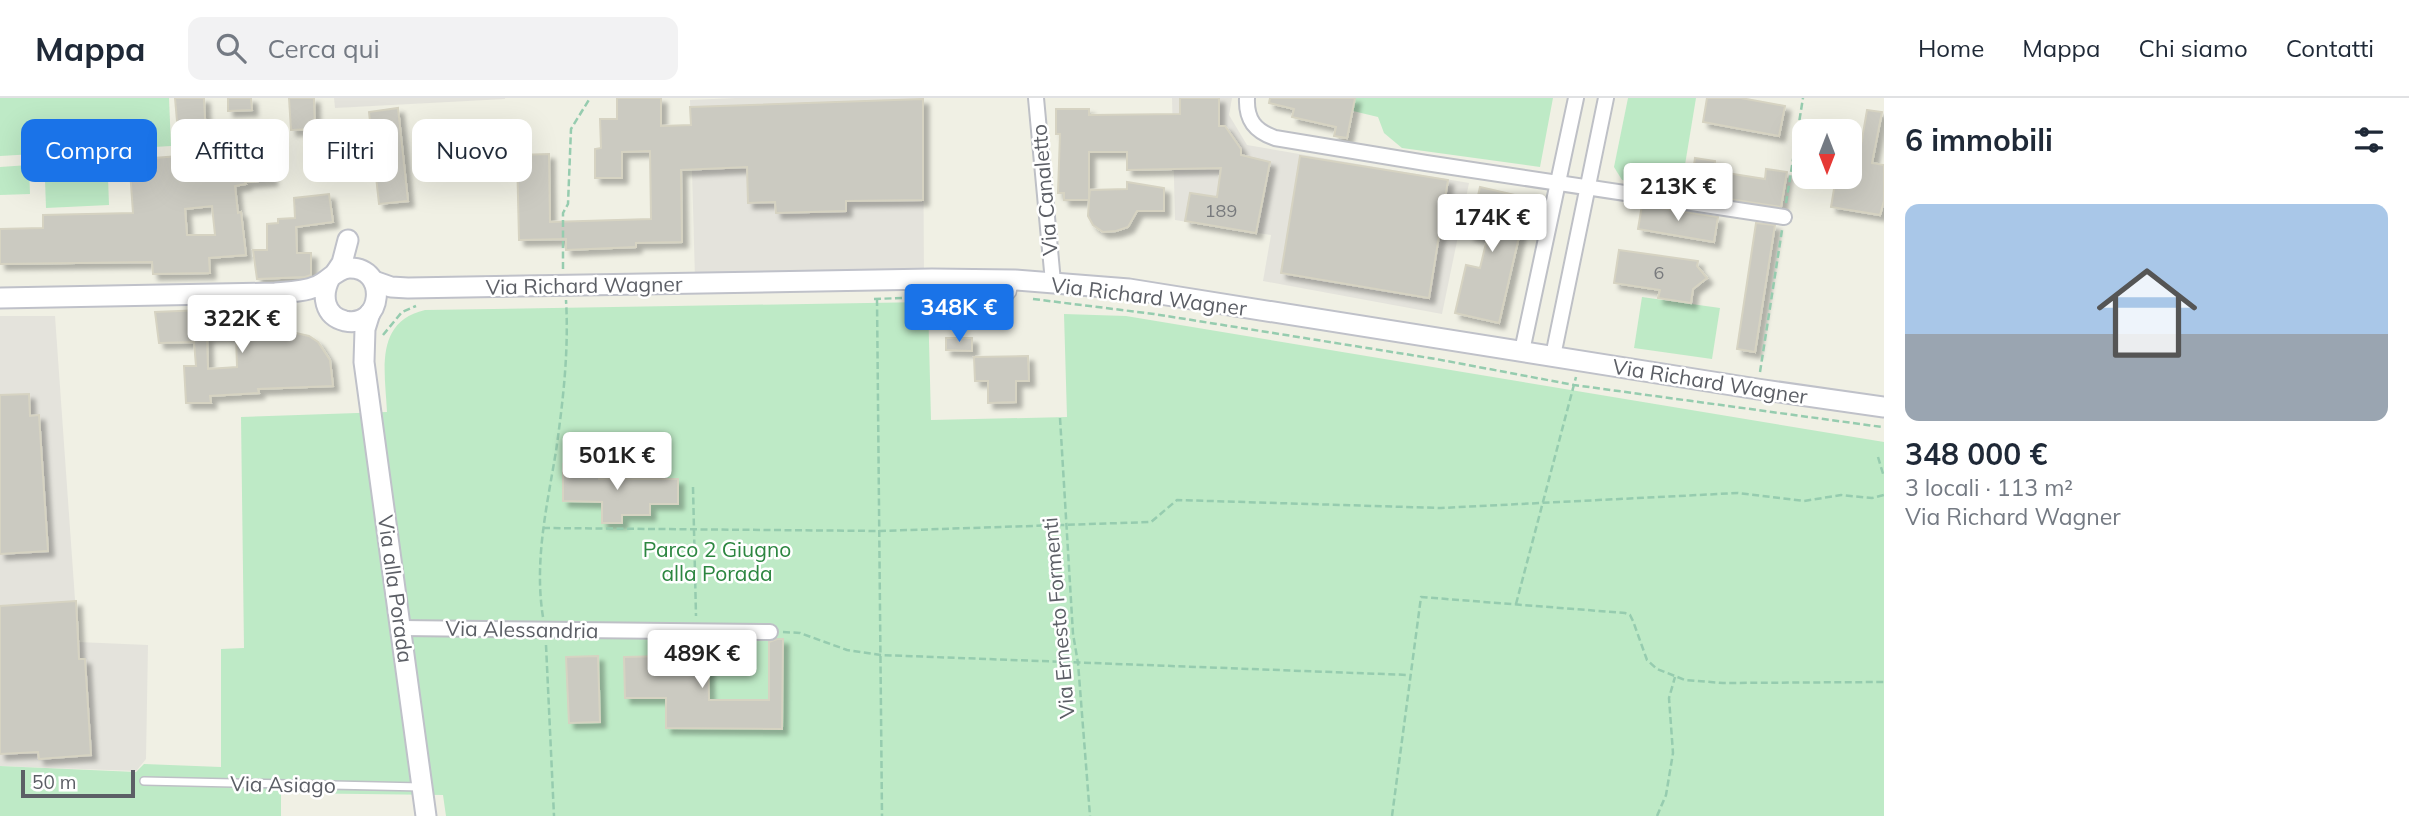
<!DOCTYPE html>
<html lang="it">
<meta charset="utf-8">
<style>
:root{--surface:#fff;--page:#f2f2f3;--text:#1f2937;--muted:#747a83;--line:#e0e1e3;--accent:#1a73e8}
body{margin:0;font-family:Mulish,sans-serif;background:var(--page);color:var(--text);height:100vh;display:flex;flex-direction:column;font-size:26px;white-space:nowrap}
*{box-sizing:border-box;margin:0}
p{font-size:23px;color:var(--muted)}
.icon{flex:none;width:38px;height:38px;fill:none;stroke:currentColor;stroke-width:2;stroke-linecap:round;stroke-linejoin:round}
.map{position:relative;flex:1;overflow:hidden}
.sheet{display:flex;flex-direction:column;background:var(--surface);width:525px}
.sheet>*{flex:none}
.hud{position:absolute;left:21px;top:21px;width:665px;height:63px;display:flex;gap:14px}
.needle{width:46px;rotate:180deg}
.controls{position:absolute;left:1792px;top:21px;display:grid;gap:14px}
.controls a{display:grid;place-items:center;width:70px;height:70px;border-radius:14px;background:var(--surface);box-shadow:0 7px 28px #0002;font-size:35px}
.scale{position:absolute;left:21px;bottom:18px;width:114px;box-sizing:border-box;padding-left:7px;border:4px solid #5c5f66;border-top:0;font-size:19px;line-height:24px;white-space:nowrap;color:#5c5f66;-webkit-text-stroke:5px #fff;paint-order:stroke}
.price{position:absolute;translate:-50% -60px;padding:0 16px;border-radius:7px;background:#fff;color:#222;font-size:23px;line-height:46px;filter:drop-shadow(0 2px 4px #0008)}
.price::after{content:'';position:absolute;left:50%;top:42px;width:21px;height:16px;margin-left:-10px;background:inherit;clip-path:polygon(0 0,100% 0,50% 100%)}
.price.current{background:var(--accent);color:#fff}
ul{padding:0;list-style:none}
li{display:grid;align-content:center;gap:14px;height:371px;padding:0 21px}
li+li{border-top:2px solid var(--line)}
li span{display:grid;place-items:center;height:217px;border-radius:14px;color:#555}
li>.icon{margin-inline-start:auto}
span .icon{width:126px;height:126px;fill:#fffc;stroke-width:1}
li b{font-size:30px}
h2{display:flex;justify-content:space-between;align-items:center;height:84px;padding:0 21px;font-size:30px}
.chip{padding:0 24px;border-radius:14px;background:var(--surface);box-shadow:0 7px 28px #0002;font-size:24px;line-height:63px}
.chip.current{background:var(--accent);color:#fff}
header{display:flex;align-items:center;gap:42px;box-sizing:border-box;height:98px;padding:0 35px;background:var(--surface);border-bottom:2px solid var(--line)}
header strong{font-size:33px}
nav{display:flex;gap:38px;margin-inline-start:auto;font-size:24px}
.search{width:490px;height:63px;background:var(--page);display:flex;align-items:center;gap:18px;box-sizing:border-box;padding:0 24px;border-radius:14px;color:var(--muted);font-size:26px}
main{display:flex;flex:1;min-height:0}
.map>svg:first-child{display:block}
</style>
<header>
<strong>Mappa</strong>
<div class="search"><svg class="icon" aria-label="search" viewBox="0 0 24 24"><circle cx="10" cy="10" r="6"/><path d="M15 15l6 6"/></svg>Cerca qui</div>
<nav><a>Home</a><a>Mappa</a><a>Chi siamo</a><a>Contatti</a></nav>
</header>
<main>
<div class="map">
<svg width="1884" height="718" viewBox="0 0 1884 718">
<defs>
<filter id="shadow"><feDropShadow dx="5.5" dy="5.5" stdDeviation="2" flood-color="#0004"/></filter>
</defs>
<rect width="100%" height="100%" fill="#f0f0e4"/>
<!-- industrial -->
<g fill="#e4e3dc">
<path d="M334,0H505V1L335,10Z"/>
<path d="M736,0H923L924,177L695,181L690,2Z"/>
<path d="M1172,0H1232L1229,17L1247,47L1469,85L1442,216L1263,183L1271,137L1175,122Z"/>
<path d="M0,218H55L78,544L148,547L146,661L136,673L0,668Z"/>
</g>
<!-- green -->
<g fill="#beeac6">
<path d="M0,0H169L171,48L0,58Z"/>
<path d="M1355,0H1553L1540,69L1402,50L1384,35L1378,19L1353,13Z"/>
<path d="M1628,0H1696L1681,91L1622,82L1614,69Z"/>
<path d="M29,67L30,96L0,97V69Z"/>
<path d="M108,79L109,107L46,110L45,82Z"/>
<path d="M1642,199L1720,210L1712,261L1634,250Z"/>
<path d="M928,204L931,322L1067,319L1064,216L1126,218L1884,344V718H446L443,697L281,695V718H0V668L136,674L144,666L221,669V551L244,550L241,319L387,314C385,273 374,224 425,212Z"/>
</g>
<!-- building -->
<g fill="#cbcac1" stroke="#d6d3c2" stroke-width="2" fill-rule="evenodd" filter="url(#shadow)">
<path d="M175,0H204L206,40L268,36L272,82L245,84L246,86L235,88L238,115L241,114L246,157L209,160L210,175L153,176L152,164L0,166V131L43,130V117L133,115L130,72H132V68H142L140,61L180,58ZM212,108L215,137H187L185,111Z"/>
<path d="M228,0H251L252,12L228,13Z"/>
<path d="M289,0H314L315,31L291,32Z"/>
<path d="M617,0H661V28L691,27L690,9L923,1V102L846,103V113L776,115L775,104L748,105L747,69L681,72L682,144L636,145V149L566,152V141L519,142L517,57L549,56L550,124L651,121L650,53L622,54V80H595V51L601,50L600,21H617Z"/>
<path d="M1180,0H1219V28H1225L1241,51V57L1270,64L1256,135L1185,123L1190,95L1217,99L1221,70L1127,72V54H1089V101L1090,92L1127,91V84L1164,90V113H1137L1128,129L1116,133L1103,134L1093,127L1088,118L1089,102H1064V95H1058L1060,36H1056V11H1089V17L1180,16Z"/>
<path d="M1270,0H1355L1347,40L1334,38L1336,29L1292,19L1294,11L1269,5Z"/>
<path d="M1707,0H1741L1785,8L1779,38L1703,24Z"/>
<path d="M398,10L408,103L379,106L369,14Z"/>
<path d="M1867,12L1882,14L1872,65L1884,67V103L1880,117L1831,109L1836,79H1850V75L1856,76Z"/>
<path d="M1300,58L1448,82L1429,200L1281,175Z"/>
<path d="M1695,60L1715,63L1714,73L1765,81L1766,71L1787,74L1781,109L1690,95Z"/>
<path d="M1480,89L1528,100L1499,225L1455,215L1466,167L1480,170L1487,141L1469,137Z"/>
<path d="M329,96L333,124L296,129L297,155H311V177L305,179L257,181L253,152H267V126L278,125V121L295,120L294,100Z"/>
<path d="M1642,107L1718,119L1714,144L1638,131Z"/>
<path d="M1756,125L1775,127L1755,254L1737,251Z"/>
<path d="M1619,152L1698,163L1697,168L1707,180L1693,191L1691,205L1658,200L1660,192L1614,185Z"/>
<path d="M251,210L253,236L296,235L309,238L318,244L330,262L333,288L258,291L259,295L210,298L211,305H186L184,268H196L194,244L159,245L155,214ZM236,237L237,269L208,271L207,238Z"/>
<path d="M946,240H972V253L946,252Z"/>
<path d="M1028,258L1029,283H1016V304L988,305V283H975L974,259Z"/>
<path d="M29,296L30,318L39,317L48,453L0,456V297Z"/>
<path d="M563,366H599V381H678V406H650V417H622V425H602V404L563,403Z"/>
<path d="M76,503L79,561H85L91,657L39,661L38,654L0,656V508Z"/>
<path d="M777,541H783L782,631L666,630V600H625L624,559L664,558L663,547H708L709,602H769V544Z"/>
<path d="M598,558L600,624L569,625L566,559Z"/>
</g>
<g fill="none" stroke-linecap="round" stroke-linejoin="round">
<!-- lane casing -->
<g stroke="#bec0c6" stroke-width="10">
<g id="lane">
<path d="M932,182L949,211L1000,210L1012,195L1014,185"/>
<path d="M144,683L422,689"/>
</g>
</g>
<!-- street casing -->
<g stroke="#bec0c6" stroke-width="18">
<g id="street">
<path d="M1036,0L1053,184"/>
<path d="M1247,0C1246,22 1255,33 1275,40L1426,65L1784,119"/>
<path d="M1522,253L1576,0"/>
<path d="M1553,258L1606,0"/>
<path d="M401,530L770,534"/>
</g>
</g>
<!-- secondary casing -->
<g stroke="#bfc1c9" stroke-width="23">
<g id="secondary">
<path d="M336,174L342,165L348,142"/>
<path d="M374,183L391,189L408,190L932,181L1015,182L1129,191L1757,291L1884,309"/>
<path d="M0,200L275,195C289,194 304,194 317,188C329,183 336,171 349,170C389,169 383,231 345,223C324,218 321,197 330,180"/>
<path d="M370,215L365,231L364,264L426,718"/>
</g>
</g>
<!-- path -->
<g stroke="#96ccaf" stroke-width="2.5" stroke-dasharray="7 3.5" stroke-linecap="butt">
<path d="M1786,105L1803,0"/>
<path d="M563,171V115L568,106L571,31L590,0"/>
<path d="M874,201L902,200"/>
<path d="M877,201L882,718"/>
<path d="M1033,201L1154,216L1436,261L1574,287L1882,329"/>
<path d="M383,237L402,214L416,208"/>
<path d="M1760,274L1782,132"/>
<path d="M1060,320L1073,536L1078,565L1090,718"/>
<path d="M1878,359L1884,379"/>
<path d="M693,389L696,518"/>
<path d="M543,430L880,433L1151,424L1177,402L1441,410L1738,395L1804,403L1841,397L1872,400L1884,397"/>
<path d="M1516,506L1576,279"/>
<path d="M543,519C534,463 547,408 556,353C563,304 569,252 566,202"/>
<path d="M783,534L800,535L847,552L881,557L1409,577"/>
<path d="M546,547L554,718"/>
<path d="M1392,718L1421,499L1625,515L1630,517L1633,523L1647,562L1657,571L1685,582L1723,585L1884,584"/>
<path d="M1657,718L1666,697L1673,655L1669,600L1675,579"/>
</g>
<!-- lane -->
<use href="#lane" stroke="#fff" stroke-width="7"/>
<!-- street -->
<use href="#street" stroke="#fff" stroke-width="14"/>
<!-- secondary -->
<use href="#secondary" stroke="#fff" stroke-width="19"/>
</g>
<g text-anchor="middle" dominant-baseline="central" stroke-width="5" stroke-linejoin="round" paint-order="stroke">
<!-- number labels -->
<g font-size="18" fill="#787a7d">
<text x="1221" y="112">189</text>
<text x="1659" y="174">6</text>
</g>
<!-- street labels -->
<g font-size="21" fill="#5c5f66" stroke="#fff">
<text transform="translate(1044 92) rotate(-95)">Via Canaletto</text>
<text transform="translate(584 187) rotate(-1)">Via Richard Wagner</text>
<text transform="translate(1149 198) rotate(7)">Via Richard Wagner</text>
<text transform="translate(1710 283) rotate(9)">Via Richard Wagner</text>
<text transform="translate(396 491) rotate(82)">Via alla Porada</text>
<text transform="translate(1058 520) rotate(-95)">Via Ernesto Formenti</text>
<text transform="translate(522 531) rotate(1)">Via Alessandria</text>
<text transform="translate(283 686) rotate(1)">Via Asiago</text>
</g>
<!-- park labels -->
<g font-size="21" fill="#2c8640" stroke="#fff">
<text x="717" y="451">Parco 2 Giugno<tspan x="717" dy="24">alla Porada</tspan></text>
</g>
</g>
</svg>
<div class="controls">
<a><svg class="needle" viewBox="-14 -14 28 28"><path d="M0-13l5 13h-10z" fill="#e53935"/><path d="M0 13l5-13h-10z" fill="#747a83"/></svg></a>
</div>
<div class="scale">50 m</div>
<b class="price" style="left:1678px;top:125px">213K €</b>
<b class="price" style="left:1492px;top:156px">174K €</b>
<b class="price current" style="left:959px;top:246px">348K €</b>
<b class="price" style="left:242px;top:257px">322K €</b>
<b class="price" style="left:617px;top:394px">501K €</b>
<b class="price" style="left:702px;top:592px">489K €</b>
<div class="hud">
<a class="chip current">Compra</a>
<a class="chip">Affitta</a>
<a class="chip">Filtri</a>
<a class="chip">Nuovo</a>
</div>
</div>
<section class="sheet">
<h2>6 immobili<svg class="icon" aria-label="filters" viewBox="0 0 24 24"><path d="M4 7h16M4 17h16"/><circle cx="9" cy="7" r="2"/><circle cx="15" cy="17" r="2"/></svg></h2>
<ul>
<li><span style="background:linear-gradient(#a9c7e8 60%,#9aa5b1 0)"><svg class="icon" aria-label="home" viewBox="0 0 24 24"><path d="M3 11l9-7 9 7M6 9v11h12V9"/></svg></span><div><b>348 000 €</b><p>3 locali · 113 m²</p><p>Via Richard Wagner</p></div></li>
</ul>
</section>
</main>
